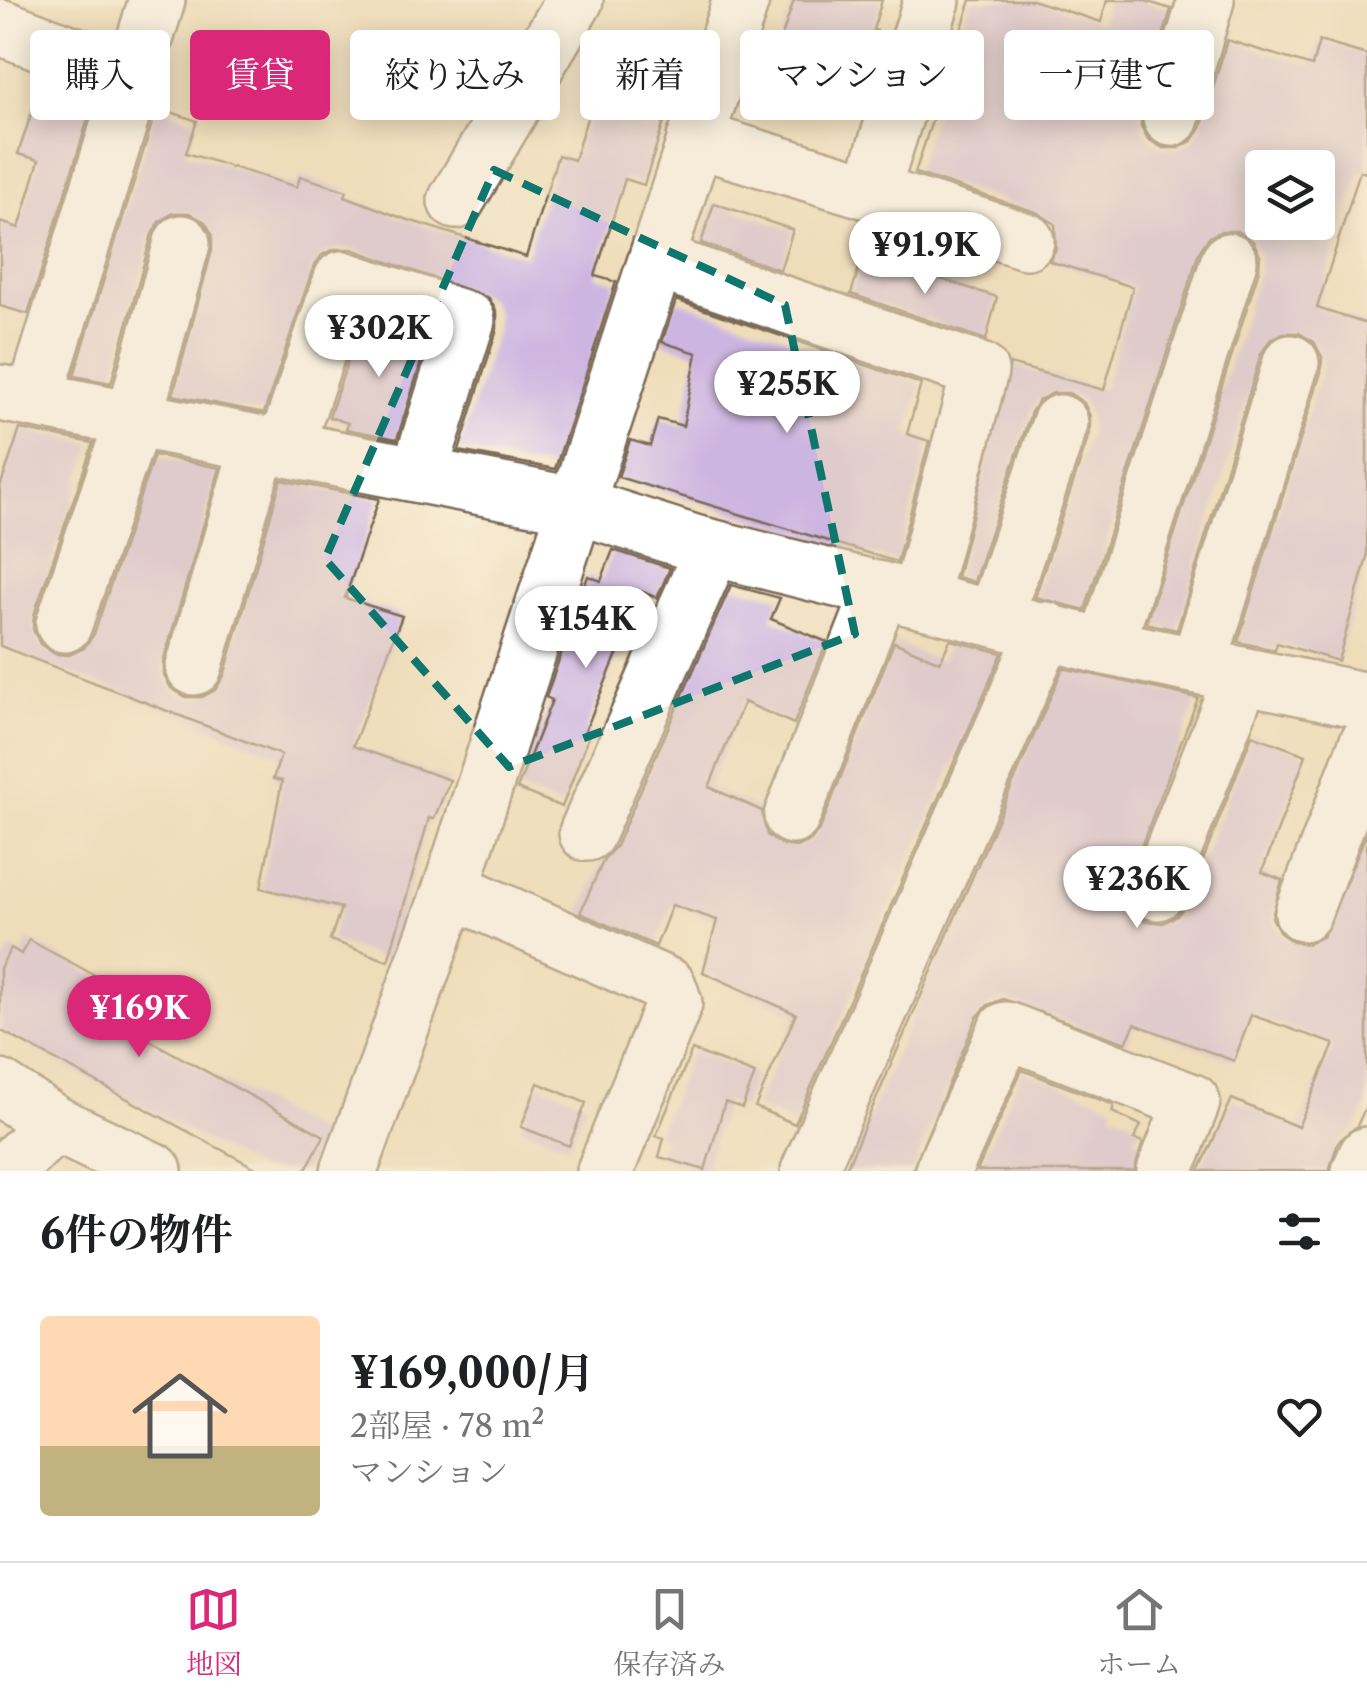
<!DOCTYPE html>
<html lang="ja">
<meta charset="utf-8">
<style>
:root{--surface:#fff;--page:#f6f6f6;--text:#202124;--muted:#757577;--line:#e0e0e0;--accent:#db2777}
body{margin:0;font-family:"Libre Caslon Text","Noto Serif JP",serif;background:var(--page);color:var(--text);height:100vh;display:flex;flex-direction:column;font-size:38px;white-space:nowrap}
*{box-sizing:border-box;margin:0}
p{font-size:32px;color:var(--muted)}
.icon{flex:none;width:55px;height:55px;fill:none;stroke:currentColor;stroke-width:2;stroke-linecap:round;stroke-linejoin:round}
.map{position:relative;height:1171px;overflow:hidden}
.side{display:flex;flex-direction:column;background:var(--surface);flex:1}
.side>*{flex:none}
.guide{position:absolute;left:30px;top:30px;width:1308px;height:90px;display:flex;gap:20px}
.tools{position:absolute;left:1245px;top:150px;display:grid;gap:20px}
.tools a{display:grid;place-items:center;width:90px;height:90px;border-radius:10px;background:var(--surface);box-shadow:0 5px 25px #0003;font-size:50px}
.price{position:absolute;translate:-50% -85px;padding:0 22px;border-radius:35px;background:#fff;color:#222;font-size:32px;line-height:65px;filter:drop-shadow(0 2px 5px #0008)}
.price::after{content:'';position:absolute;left:50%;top:60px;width:30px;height:22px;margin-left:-15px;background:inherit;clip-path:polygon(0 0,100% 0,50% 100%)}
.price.current{background:var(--accent);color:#fff}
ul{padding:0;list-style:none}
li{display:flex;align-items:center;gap:30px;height:250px;padding:0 40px}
li span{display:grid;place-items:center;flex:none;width:280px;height:200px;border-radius:10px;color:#555}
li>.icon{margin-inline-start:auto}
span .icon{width:120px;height:120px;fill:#fffc;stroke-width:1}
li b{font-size:42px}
h2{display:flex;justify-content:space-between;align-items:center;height:120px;padding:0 40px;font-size:42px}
.pill{padding:0 35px;border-radius:10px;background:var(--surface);box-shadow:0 5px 25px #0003;font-size:35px;line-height:90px}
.pill.current{background:var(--accent);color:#fff}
.tab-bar{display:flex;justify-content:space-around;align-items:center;height:140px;border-top:2px solid var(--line);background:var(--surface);font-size:28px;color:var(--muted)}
.tab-bar a{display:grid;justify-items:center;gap:5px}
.tab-bar .current{color:var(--accent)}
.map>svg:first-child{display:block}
</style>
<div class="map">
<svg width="1367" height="1171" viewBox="0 0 1367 1171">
<rect width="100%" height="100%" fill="#fcf5e5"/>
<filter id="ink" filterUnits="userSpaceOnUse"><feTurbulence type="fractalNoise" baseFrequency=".01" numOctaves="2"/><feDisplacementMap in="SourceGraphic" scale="20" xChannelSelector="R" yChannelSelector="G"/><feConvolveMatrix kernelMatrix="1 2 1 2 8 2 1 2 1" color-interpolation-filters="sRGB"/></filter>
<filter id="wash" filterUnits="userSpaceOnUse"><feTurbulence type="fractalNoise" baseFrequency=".0048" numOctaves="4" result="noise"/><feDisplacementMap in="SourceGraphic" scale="40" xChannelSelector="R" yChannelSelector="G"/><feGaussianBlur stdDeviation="2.25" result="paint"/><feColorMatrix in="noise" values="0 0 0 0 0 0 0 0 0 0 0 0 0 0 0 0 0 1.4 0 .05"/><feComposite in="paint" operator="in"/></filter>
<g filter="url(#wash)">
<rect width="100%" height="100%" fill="#efddba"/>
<g id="blocks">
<!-- building -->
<g fill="#cdb5e1" fill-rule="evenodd">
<path d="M794,0H882L873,30L877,31L851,108L767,80Z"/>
<path d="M971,0H1032L1101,22L1107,0H1142L1171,9L1141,110V126L1148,139L1163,148H1179L1193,140L1201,128L1227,40L1312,66L1319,41L1367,55V173L1360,171L1317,308L1367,324V557L1338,661L1277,643L1275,650L1238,642L1321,372L1322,357L1314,342L1299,333H1283L1270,340L1261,354L1177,630L1146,623L1259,270L1260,255L1253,241L1238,231H1221L1209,237L1199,252L1085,610L1035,597L1090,432V416L1084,403L1069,393H1053L1039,400L1031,412L974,582L957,577L1010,364L1104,390L1133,287L1049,261L1056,249L1055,224L1036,212L915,173ZM1262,168H1318V222H1262Z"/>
<path d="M610,80L671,100L644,185L625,179L595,276L616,282L555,469L459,451L497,329V312L489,298L352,249H335L322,255L313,268L264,413L173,395L212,250V234L205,222L189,213H173L159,222L152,234L111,383L74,376L157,107L197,121L186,153L297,187L300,176L347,191L345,196L402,218L526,257L558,155L574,160L594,96L603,99Z"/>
<path d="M39,90L92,106L28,314L0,306V222L19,228L39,160L18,154Z"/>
<path d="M714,203L793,230L780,270L701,243Z"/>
<path d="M863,254L997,297L986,340L851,294Z"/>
<path d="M676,300L921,384L907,434L929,441L897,562L618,477L630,440L650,446L658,419L683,426L697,353L662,342Z"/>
<path d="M362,318L428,340L397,439L346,429L348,423L329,417Z"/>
<path d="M20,429L93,443L34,615L33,629L40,644L55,654L69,655L84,648L94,634L154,455L220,468L164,659V675L171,688L186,697H202L215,690L224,676L281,480L379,499L345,598L402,616L353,746L450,780L434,819L429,818L388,961L330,940L341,908L261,888L282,781L273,779L281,755L0,646V487Z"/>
<path d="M613,550L670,568L657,598L643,592L585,731L590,733L562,807L517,789L552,700L546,697L588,576L601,581Z"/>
<path d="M731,585L780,598L771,619L827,642L794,724L744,702L709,787L762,811L767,835L782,845L796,847L811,841L821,827L894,642L940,662L950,640L1002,653L795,1124L755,1107L796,1014L703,972L717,920L672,905L656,946L580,913L604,859L616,846Z"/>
<path d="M1063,668L1198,698L1128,881L1126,898L1133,912L1145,921L1163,923L1177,916L1186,904L1252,735L1306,755L1262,872L1282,880L1272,917L1280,933L1293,942L1307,944L1323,936L1367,832V1104L1357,1126L1338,1142L1329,1171H1199L1232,1099L1298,1127L1334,1044L1251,1015L1234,1061L1135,1024L1126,1043L1003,999L988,1005L977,1017L912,1171H845Z"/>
<path d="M29,940L154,1007L140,1035L324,1136L305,1171H261L0,1030V968L11,948L21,954Z"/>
<path d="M692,1050L755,1074L742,1108L725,1102L705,1170L659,1157L664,1138L656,1136Z"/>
<path d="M1022,1070L1114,1105L1112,1112L1141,1125L1134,1139L1143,1142L1134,1171H977Z"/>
<path d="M538,1083L586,1103L569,1146L521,1127Z"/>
</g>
</g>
</g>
<g filter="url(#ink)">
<use href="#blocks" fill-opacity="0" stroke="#7a6955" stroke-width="2.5"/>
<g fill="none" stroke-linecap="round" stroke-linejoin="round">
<!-- minor casing -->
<g stroke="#7a6955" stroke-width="60">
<g id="minor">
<path d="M0,27L133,77"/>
<path d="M1171,118L1206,0"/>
<path d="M695,139L871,192L932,0"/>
<path d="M871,192L1026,241"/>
<path d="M456,201L575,0"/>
<path d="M657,261L980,371L919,599"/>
<path d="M0,393L579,506L694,543L1106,647L1367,701"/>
<path d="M35,397L157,0"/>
<path d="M285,448L342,279L467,320L419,473"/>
<path d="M995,618L1060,423"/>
<path d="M64,624L134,418L182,243"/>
<path d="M1106,647L1229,261"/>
<path d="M1199,663L1291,363"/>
<path d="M194,667L259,444"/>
<path d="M792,816L881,590"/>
<path d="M587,833L713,548"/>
<path d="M451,889L668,986L674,1003L605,1171"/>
<path d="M1157,892L1242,675"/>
<path d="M1303,913L1367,744"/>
<path d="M0,1088L55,1124L154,1171"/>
<path d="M6,1171L55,1124"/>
<path d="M349,1171L451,889L741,0"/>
<path d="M809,1171L1046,630"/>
<path d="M943,1171L1006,1030L1192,1102L1165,1171"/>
<path d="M1360,1171L1367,1155"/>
</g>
</g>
<!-- minor -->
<use href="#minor" stroke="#fff" stroke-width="55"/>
</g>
</g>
<!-- marked area -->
<path d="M0 0H1367V1171H0ZM494,170L785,305L855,634L509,767L325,559Z" fill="#efddba" fill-opacity=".55" fill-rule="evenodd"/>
<path fill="none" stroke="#0f766e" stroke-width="8" stroke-dasharray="20 12" stroke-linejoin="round" d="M494,170L785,305L855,634L509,767L325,559Z"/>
</svg>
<div class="tools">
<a><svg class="icon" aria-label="layers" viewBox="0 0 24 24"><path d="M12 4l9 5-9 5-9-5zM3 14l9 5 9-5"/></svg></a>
</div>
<b class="price" style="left:925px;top:297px">¥91.9K</b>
<b class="price" style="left:379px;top:380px">¥302K</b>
<b class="price" style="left:787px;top:436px">¥255K</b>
<b class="price" style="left:586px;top:671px">¥154K</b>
<b class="price" style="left:1137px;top:931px">¥236K</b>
<b class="price current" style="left:139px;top:1060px">¥169K</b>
<div class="guide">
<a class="pill">購入</a>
<a class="pill current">賃貸</a>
<a class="pill">絞り込み</a>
<a class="pill">新着</a>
<a class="pill">マンション</a>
<a class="pill">一戸建て</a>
</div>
</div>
<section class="side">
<h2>6件の物件<svg class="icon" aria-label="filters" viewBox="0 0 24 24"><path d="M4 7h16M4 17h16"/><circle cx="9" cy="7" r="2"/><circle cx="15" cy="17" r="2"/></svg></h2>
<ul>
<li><span style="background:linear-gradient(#ffd9b3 65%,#c2b280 0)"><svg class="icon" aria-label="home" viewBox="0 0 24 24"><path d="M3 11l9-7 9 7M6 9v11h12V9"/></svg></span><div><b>¥169,000/月</b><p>2部屋 · 78 m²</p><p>マンション</p></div><svg class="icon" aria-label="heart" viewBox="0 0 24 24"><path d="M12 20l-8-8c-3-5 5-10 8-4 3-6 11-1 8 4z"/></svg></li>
</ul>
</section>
<nav class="tab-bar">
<a class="current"><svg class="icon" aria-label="map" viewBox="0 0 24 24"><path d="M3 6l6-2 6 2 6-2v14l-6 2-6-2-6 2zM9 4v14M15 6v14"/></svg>地図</a>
<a><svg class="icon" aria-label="saved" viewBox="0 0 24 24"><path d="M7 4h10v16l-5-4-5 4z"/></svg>保存済み</a>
<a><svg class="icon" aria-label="home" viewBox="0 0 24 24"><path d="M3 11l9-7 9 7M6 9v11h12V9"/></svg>ホーム</a>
</nav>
